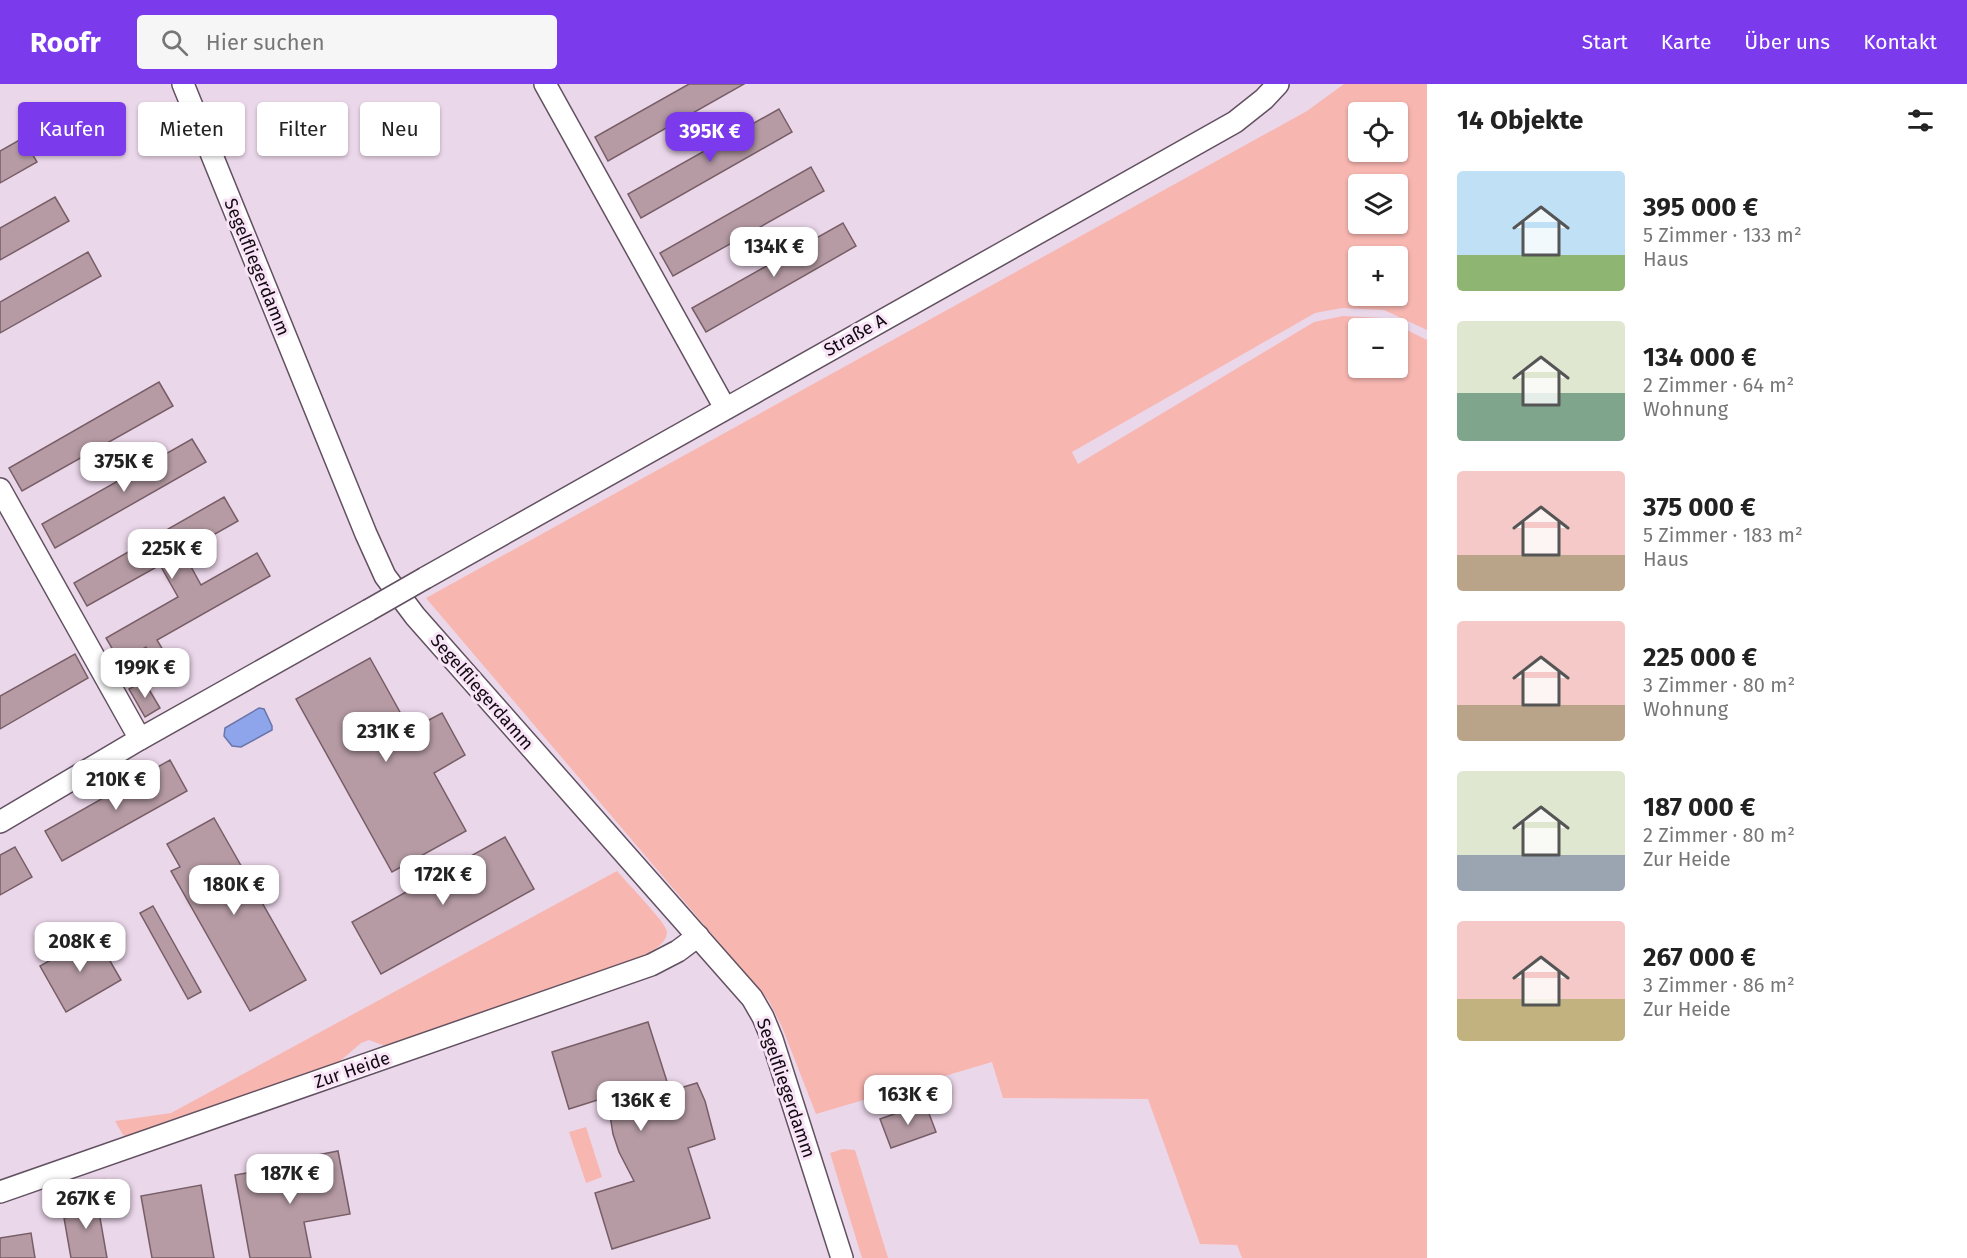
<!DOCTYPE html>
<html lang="de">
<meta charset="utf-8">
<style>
:root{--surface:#fff;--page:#f6f6f6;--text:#222;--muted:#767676;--accent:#7c3aed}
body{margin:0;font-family:"Fira Sans",sans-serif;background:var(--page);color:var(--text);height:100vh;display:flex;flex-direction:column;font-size:22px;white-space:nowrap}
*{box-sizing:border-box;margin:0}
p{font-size:20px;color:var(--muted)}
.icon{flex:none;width:33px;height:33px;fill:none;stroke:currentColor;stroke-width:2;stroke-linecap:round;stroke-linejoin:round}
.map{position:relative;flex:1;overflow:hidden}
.details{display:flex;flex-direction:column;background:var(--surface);width:540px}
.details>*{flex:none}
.hud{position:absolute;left:18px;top:18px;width:570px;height:54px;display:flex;gap:12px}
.fabs{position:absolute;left:1348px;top:18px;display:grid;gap:12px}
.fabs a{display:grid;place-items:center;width:60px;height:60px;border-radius:6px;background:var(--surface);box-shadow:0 2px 4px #0004;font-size:30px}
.price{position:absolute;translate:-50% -51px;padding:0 14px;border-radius:12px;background:#fff;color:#222;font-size:20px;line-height:39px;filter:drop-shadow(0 2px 3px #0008)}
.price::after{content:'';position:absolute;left:50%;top:36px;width:18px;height:14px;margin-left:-9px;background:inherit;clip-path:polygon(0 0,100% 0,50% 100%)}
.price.active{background:var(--accent);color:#fff}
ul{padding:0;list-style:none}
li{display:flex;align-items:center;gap:18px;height:150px;padding:0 30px}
li span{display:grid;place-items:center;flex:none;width:168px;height:120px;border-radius:6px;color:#555}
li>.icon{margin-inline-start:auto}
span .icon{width:72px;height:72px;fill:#fffc;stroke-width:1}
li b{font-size:26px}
h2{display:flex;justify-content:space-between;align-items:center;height:72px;padding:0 30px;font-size:26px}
.chip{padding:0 21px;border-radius:6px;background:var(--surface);box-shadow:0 2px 4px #0004;font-size:21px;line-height:54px}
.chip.active{background:var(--accent);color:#fff}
header{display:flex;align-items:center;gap:36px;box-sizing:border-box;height:84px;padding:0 30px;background:var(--accent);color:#fff}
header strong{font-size:28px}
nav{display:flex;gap:33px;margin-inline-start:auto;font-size:21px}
.search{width:420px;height:54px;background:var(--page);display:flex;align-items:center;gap:15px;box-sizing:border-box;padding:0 21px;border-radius:6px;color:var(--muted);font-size:22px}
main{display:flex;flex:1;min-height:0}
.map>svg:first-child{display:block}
</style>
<header>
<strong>Roofr</strong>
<div class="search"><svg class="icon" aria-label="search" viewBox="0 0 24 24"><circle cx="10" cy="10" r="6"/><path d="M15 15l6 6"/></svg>Hier suchen</div>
<nav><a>Start</a><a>Karte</a><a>Über uns</a><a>Kontakt</a></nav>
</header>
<main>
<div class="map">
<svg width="1427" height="1174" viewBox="0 0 1427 1174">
<rect width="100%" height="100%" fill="#ebd7ea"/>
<!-- green -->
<g fill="#f8b6b0" fill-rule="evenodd">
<path d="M1344,0H1427V246L1384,226L1342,224L1315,229L1072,368L1078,380L1314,238L1343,232L1383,234L1427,256V1174H1242L1237,1161L1200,1160L1148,1015L1003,1014L992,978L816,1030L782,943L769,917L426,514L1307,27ZM1359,28H1398V68H1359ZM1359,100H1398V140H1359ZM1398,172V212H1359V172ZM1398,244V284H1359V244Z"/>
<path d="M617,787C625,797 667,839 667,848C667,859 653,866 646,872L385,962L369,956L361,959L332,984L130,1054L123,1051L115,1037L171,1029Z"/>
<path d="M586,1043L602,1093L586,1099L569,1048Z"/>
<path d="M843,1065L855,1066L888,1174H862L830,1069Z"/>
<path d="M105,1094L110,1126L101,1127L98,1107L68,1112V1115L46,1118L44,1114Z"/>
</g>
<!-- water -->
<path fill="#8fa5eb" stroke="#6976aa" stroke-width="1.5" d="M259,624L264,625L272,642V646L241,663L232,662L224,652L225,644Z"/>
<!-- building -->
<g fill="#b69ba4" stroke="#775e66" stroke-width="1.5">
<path d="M689,0H744L608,77L595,53Z"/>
<path d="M779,25L792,48L641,134L628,110Z"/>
<path d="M23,54L37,78L0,99V67Z"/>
<path d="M811,83L824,107L673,192L660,169Z"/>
<path d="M55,113L69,137L0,176V144Z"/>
<path d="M843,139L856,162L706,248L692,224Z"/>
<path d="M88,168L101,192L0,249V218Z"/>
<path d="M159,298L173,322L22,407L9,384Z"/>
<path d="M192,355L206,378L55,464L42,440Z"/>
<path d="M224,413L238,437L183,468L201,501L257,469L270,492L157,556L166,571L155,578L146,563L120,578L106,554L178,513L160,481L87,522L74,499Z"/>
<path d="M75,570L88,594L0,645V612Z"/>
<path d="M370,574L410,646L442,629L465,671L434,689L466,747L392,788L296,615Z"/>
<path d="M144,597L160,624L145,633L129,605Z"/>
<path d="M170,676L187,707L62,777L45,747Z"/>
<path d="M214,734L306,896L250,927L171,787L180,783L167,760Z"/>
<path d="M505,753L534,805L381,890L352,838Z"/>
<path d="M15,763L32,793L0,811V771Z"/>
<path d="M153,822L201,908L188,915L140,829Z"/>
<path d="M95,851L121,896L66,928L40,882Z"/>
<path d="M648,938L670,1007L697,999L705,1017L715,1055L688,1064L710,1134L612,1165L595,1109L634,1097L619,1068L613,1050L607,1013L569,1025L552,968Z"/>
<path d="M925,1019L936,1048L891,1064L880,1035Z"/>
<path d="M338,1067L350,1130L304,1138L311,1174H250L235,1091L313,1077L312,1072Z"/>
<path d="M201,1101L214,1174H152L141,1112Z"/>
<path d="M96,1111L107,1174H71L64,1134L76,1132L73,1115Z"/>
<path d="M31,1149L35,1174H0V1154Z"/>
</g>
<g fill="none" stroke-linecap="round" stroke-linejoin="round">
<!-- minor casing -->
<g stroke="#625161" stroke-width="24">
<g id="minor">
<path d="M183,0L366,450L385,492L415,532L752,914L763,933L772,955L842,1174"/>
<path d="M545,0L725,324"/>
<path d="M0,405L140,655"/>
<path d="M425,494L1235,38L1264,15L1278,0"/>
<path d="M0,738L140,655L369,526"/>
<path d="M0,1108L651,881L678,867L698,852"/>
</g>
</g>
<!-- minor -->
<use href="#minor" stroke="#fff" stroke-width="21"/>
<!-- minor-bridge casing -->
<g stroke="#625161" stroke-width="24" stroke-linecap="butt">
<path id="minor-bridge" d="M369,526L425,494"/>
</g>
<!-- minor-bridge -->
<use href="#minor-bridge" stroke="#fff" stroke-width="21"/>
</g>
<g text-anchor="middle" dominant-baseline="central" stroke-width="6" stroke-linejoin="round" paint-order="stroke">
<!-- street labels -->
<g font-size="18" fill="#110a11" stroke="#f9e4f7">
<text transform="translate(257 183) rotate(68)">Segelfliegerdamm</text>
<text transform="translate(855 251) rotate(-29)">Straße A</text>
<text transform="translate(482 608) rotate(49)">Segelfliegerdamm</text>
<text transform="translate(352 986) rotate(-19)">Zur Heide</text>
<text transform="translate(786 1004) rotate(71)">Segelfliegerdamm</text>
</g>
</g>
</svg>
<div class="fabs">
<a><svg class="icon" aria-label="locate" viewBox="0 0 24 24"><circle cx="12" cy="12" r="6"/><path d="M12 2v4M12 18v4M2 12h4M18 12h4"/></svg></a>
<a><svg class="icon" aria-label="layers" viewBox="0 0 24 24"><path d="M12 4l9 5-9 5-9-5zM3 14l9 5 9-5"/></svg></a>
<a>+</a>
<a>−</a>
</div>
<b class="price active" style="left:710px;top:79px">395K €</b>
<b class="price" style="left:774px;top:194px">134K €</b>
<b class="price" style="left:124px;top:409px">375K €</b>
<b class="price" style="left:172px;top:496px">225K €</b>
<b class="price" style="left:145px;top:615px">199K €</b>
<b class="price" style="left:386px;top:679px">231K €</b>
<b class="price" style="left:116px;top:727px">210K €</b>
<b class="price" style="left:443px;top:822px">172K €</b>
<b class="price" style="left:234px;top:832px">180K €</b>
<b class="price" style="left:80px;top:889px">208K €</b>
<b class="price" style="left:908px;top:1042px">163K €</b>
<b class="price" style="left:641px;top:1048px">136K €</b>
<b class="price" style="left:290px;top:1121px">187K €</b>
<b class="price" style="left:86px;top:1146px">267K €</b>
<div class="hud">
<a class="chip active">Kaufen</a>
<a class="chip">Mieten</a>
<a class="chip">Filter</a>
<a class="chip">Neu</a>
</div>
</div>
<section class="details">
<h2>14 Objekte<svg class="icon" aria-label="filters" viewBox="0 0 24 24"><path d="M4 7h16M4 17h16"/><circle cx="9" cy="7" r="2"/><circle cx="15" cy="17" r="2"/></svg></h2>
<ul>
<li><span style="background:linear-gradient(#bfe0f5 70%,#8fb573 0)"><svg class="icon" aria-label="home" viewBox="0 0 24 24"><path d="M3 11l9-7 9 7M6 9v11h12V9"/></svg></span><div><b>395 000 €</b><p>5 Zimmer · 133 m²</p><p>Haus</p></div></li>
<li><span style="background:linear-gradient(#dfe7d0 60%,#7fa58c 0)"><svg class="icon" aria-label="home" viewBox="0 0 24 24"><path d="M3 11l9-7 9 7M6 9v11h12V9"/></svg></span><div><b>134 000 €</b><p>2 Zimmer · 64 m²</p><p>Wohnung</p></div></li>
<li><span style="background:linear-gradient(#f6c9c9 70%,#b9a48a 0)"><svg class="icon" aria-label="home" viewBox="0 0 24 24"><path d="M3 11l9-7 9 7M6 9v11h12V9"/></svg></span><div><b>375 000 €</b><p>5 Zimmer · 183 m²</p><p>Haus</p></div></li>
<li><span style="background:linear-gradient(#f6c9c9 70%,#b9a48a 0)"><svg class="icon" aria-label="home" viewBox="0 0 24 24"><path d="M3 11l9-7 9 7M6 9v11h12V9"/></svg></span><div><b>225 000 €</b><p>3 Zimmer · 80 m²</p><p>Wohnung</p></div></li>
<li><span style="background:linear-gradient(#dfe7d0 70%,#9aa5b1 0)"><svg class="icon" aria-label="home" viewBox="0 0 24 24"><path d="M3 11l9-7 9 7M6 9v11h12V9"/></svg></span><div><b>187 000 €</b><p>2 Zimmer · 80 m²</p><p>Zur Heide</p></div></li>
<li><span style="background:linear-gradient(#f6c9c9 65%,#c2b280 0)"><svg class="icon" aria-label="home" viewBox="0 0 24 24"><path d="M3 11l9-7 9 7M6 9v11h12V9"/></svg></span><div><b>267 000 €</b><p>3 Zimmer · 86 m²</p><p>Zur Heide</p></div></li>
</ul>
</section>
</main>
